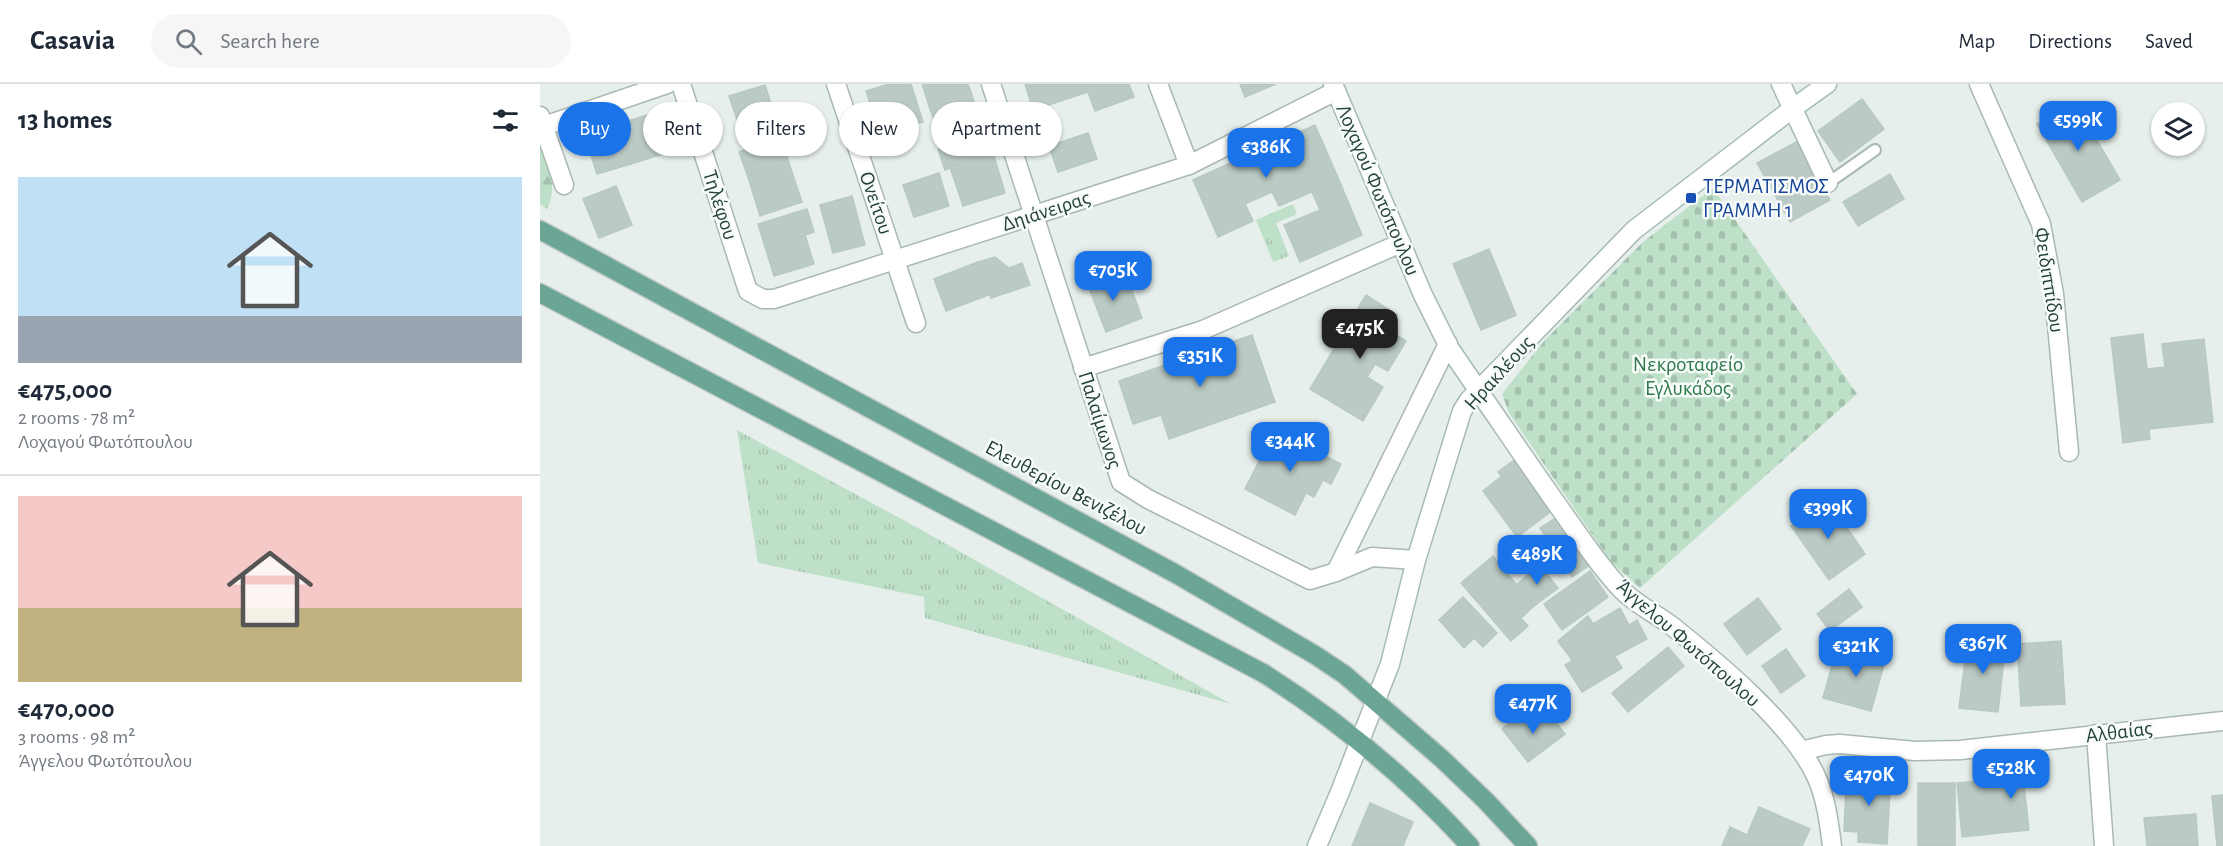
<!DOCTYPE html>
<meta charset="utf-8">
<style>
:root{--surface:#fff;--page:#f6f6f7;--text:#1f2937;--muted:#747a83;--line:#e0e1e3;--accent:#1a73e8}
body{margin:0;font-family:"Alegreya Sans",sans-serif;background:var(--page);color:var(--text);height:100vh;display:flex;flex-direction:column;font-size:22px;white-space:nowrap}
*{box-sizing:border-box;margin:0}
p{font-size:20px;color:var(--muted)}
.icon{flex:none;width:33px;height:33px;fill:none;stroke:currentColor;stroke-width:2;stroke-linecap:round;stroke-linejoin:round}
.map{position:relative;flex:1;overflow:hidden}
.drawer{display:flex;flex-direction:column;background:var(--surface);width:540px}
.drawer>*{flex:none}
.guide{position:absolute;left:18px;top:18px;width:570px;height:54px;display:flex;gap:12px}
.fabs{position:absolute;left:1611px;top:18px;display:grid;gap:12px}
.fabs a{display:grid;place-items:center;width:54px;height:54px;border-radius:50%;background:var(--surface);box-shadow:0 2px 4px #0004;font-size:30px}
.price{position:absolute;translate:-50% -51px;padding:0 14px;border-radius:12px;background:var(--accent);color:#fff;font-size:20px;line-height:39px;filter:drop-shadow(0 2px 3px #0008)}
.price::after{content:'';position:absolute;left:50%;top:36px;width:18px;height:14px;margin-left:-9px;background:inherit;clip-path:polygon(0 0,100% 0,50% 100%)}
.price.on{background:#222;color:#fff}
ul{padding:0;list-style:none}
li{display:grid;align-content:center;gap:12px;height:318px;padding:0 18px}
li+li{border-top:2px solid var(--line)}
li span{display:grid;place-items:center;height:186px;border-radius:0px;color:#555}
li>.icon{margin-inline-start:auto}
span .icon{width:108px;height:108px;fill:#fffc;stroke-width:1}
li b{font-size:26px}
h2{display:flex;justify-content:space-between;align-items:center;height:72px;padding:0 18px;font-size:26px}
.pill{padding:0 21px;border-radius:27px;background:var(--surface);box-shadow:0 2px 4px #0004;font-size:21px;line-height:54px}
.pill.on{background:var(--accent);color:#fff}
header{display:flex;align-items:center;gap:36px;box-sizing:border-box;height:84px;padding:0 30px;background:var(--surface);border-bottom:2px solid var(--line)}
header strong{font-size:28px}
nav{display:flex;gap:33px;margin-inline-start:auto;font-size:21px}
.search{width:420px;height:54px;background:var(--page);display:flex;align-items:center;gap:15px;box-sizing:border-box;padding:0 21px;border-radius:33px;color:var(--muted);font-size:22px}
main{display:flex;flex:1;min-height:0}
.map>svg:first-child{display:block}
</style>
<header>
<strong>Casavia</strong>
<div class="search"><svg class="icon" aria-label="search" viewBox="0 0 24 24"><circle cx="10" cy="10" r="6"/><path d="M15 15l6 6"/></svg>Search here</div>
<nav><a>Map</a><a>Directions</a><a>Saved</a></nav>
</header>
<main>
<section class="drawer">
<h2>13 homes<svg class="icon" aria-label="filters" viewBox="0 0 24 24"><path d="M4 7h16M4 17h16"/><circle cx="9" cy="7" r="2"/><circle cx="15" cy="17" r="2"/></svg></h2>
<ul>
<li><span style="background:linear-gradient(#bfe0f5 75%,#9aa5b1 0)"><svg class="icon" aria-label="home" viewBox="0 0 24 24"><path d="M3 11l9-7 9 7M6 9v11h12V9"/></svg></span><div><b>€475,000</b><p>2 rooms · 78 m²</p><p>Λοχαγού Φωτόπουλου</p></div></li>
<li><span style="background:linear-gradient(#f6c9c9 60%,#c2b280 0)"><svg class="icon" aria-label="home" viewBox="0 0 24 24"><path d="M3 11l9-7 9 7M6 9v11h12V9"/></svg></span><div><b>€470,000</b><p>3 rooms · 98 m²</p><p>Άγγελου Φωτόπουλου</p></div></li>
</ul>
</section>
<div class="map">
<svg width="1683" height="762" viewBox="0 0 1683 762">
<defs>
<pattern id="grass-tufts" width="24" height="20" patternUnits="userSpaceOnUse" patternTransform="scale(1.5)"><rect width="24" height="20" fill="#bfe0c8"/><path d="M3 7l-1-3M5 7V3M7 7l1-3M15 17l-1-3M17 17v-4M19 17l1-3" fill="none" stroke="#a4c1ad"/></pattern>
<pattern id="forest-firs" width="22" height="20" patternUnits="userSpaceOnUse" patternTransform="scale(1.5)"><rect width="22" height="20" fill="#bfe0c8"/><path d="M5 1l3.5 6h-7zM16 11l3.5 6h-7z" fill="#a4c1ad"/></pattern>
<pattern id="cemetery-stones" width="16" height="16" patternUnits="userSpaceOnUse" patternTransform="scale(1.5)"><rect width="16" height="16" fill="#bfe0c8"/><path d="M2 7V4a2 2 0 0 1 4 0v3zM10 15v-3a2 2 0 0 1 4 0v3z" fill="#a4c1ad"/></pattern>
</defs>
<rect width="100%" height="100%" fill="#e6efeb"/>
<!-- grass -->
<g fill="url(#grass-tufts)">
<path d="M753,120L757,130L736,139L749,172L733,178L716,136Z"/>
<path d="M197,346L376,443L691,620L385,534L384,513L218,479Z"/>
</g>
<!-- forest -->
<path fill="url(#forest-firs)" d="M0,59C9,79 18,103 7,125L0,120Z"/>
<!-- cemetery -->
<path fill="url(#cemetery-stones)" d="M1173,104L1317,310L1100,504L1071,478L969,329L962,310L1005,256L1103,158Z"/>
<!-- building -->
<g fill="#bbcac4" stroke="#b8c9c2" stroke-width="1.5">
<path d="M349,0H371L383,38L340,51L326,7Z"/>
<path d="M382,0H428L435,20L393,34Z"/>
<path d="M485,0H545L548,8L493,26Z"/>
<path d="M545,0H589L594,13L555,27Z"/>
<path d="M700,0H736L705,13Z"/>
<path d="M225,1L239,45L226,49L229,61L242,57L249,79L208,93L199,68L207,65L189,12Z"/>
<path d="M1322,15L1344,45L1300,78L1278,47Z"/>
<path d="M1535,18L1580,96L1542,118L1497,40Z"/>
<path d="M126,25L139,65L91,80L79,40Z"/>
<path d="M440,29L453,69L405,86L398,65L406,62L400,43Z"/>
<path d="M775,41L799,96L739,122L732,108L705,120L713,137L678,153L653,96Z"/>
<path d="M81,45L91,80L57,90L46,55Z"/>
<path d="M548,49L557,75L518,88L509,62Z"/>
<path d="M1258,57L1290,116L1250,138L1217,79Z"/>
<path d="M453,69L465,109L423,122L410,83Z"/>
<path d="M249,79L262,118L220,132L208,93Z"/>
<path d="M399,89L409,122L374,133L363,101Z"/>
<path d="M1350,90L1364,115L1318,142L1303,118Z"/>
<path d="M799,96L822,151L760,178L744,141L780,126L772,108Z"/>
<path d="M76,102L92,141L59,154L43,115Z"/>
<path d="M312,112L325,161L293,169L280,121Z"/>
<path d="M267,125L274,148L265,151L274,180L234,192L218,140Z"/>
<path d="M949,165L976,231L941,246L913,180Z"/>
<path d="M455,173L469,184L482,179L490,201L451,214L438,178Z"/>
<path d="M438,178L451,210L406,227L394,195Z"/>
<path d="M569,188L575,206L590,201L602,234L566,248L546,196Z"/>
<path d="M826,211L857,231L848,246L866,257L848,287L835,280L827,293L843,303L823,337L770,305Z"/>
<path d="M1603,250L1607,285L1625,283L1622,260L1664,255L1673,338L1609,345L1610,355L1583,359L1571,254Z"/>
<path d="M712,251L735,318L629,355L621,331L593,340L579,297Z"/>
<path d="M735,346L801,380L791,400L783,396L774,413L766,409L755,431L705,405Z"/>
<path d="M977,374L1014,425L997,438L958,388Z"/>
<path d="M962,392L997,438L977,453L943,407Z"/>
<path d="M1288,416L1325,470L1289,496L1251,442Z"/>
<path d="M1019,432L1050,481L1032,493L1000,444Z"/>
<path d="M953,472L994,522L981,534L988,542L971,557L921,499Z"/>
<path d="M1000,481L1018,504L994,522L977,500Z"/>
<path d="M1050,487L1068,513L1022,546L1004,520Z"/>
<path d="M1309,505L1322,523L1290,547L1277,530Z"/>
<path d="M923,513L957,549L943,563L934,554L924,564L899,536Z"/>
<path d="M1218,514L1241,545L1207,571L1184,540Z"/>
<path d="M1080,524L1089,541L1032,576L1018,557L1048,532L1053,540Z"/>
<path d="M1097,536L1107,555L1075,572L1065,556Z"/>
<path d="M1428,553L1466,557L1458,628L1419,624Z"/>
<path d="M1065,556L1082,584L1042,608L1025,581Z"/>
<path d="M1521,557L1525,620L1481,622L1477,560Z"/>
<path d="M1317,561L1347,570L1331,627L1283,614L1296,567L1314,573Z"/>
<path d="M1128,563L1144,582L1088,628L1072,609Z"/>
<path d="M1246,565L1265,592L1241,609L1222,582Z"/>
<path d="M1009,629L1025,650L988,678L962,645L980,631L990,643Z"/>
<path d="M1482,683L1489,746L1459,749L1453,686Z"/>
<path d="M1319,687L1351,689L1347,760L1318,758V748L1304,747L1306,700H1318Z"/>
<path d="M1454,696L1459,749L1422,753L1417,699Z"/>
<rect x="1378" y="699" width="37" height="63"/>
<path d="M1683,711V762H1677L1672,712Z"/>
<path d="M830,719L873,738L863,762H812Z"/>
<path d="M1219,723L1270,745L1262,762H1182L1190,743L1207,751Z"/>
<path d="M1656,730L1658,762H1607L1604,734Z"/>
</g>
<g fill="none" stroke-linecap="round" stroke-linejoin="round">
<!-- lane casing -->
<g stroke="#a8b8b2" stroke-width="14">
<path id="lane" d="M1288,99L1335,66"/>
</g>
<!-- street casing -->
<g stroke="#a8b8b2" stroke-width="21">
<g id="street">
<path d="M141,0L208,207L223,215H234L649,81L796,7"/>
<path d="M296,0L376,239"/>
<path d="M451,0L581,398L608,415L770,496L796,488L832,473L876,476"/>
<path d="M618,0L649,81"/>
<path d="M1241,0L1288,99"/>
<path d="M1439,0L1501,140L1514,210L1529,368"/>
<path d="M0,32L24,101"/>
<path d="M4,42L127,0"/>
<path d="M543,284L663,246L861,159"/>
<path d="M938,306C967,348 996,391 1026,433C1043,457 1060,483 1081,505C1095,520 1115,529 1132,542C1177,578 1251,639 1276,692C1286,714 1289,738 1292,762"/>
<path d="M796,488L908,260"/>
<path d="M1556,650L1564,762"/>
<path d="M1261,667L1286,661L1300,660L1375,667L1420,666L1683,637"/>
</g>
</g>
<!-- secondary casing -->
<g stroke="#a4bbb3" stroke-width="21">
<g id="secondary">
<path d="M793,0L883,211L910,265L938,306"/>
<path d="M777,762L800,708L850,580L876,476L922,327L929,316L1094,146L1252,25L1287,0"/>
</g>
</g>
<!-- primary casing -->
<g stroke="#c2cac8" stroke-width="21">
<g id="primary">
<path d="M0,146L636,490L775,571L805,591L901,674L946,717L988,762"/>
<path d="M0,209L723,589C799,637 869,695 930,762"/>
</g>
</g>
<!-- lane -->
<use href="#lane" stroke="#fff" stroke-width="10"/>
<!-- street -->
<use href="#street" stroke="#fff" stroke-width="18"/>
<!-- secondary -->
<use href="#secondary" stroke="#fff" stroke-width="18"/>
<!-- primary -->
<use href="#primary" stroke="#6aa596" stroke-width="18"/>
</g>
<!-- markers -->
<rect fill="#1a4fb4" stroke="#f7fbf9" stroke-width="2" x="1145" y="108" width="12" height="12" rx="3"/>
<g text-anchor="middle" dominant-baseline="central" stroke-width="5" stroke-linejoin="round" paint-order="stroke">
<!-- transit labels -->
<g font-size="21" fill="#164399" stroke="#f7fbf9" text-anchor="start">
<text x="1163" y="102">ΤΕΡΜΑΤΙΣΜΟΣ<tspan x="1163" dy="24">ΓΡΑΜΜΗ 1</tspan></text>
</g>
<!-- street labels -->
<g font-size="21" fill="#24423a" stroke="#f7fbf9">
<text transform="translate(838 106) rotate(67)">Λοχαγού Φωτόπουλου</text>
<text transform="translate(336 119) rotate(71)">Ονείτου</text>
<text transform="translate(180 121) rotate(72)">Τηλέφου</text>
<text transform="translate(506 127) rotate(-18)">Δηιάνειρας</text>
<text transform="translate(1509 196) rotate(81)">Φειδιππίδου</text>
<text transform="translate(959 289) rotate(-48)">Ηρακλέους</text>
<text transform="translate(560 336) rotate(72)">Παλαίμωνος</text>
<text transform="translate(526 404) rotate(28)">Ελευθερίου Βενιζέλου</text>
<text transform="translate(1148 559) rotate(41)">Άγγελου Φωτόπουλου</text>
<text transform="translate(1579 648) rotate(-7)">Αλθαίας</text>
</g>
<!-- park labels -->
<g font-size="21" fill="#2d7a4b" stroke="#f7fbf9">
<text x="1148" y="280">Νεκροταφείο<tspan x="1148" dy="24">Εγλυκάδος</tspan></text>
</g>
</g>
</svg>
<div class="fabs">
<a><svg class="icon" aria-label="layers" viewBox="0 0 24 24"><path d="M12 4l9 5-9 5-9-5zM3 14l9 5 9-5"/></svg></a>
</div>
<b class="price" style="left:1538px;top:68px">€599K</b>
<b class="price" style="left:726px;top:95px">€386K</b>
<b class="price" style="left:573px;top:218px">€705K</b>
<b class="price on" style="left:820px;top:276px">€475K</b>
<b class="price" style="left:660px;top:304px">€351K</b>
<b class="price" style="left:750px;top:389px">€344K</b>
<b class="price" style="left:1288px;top:456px">€399K</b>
<b class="price" style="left:997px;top:502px">€489K</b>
<b class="price" style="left:1443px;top:591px">€367K</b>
<b class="price" style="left:1316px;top:594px">€321K</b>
<b class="price" style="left:993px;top:651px">€477K</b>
<b class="price" style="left:1471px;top:716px">€528K</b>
<b class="price" style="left:1329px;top:723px">€470K</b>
<div class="guide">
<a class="pill on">Buy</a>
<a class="pill">Rent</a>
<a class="pill">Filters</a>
<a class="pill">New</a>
<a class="pill">Apartment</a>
</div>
</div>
</main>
